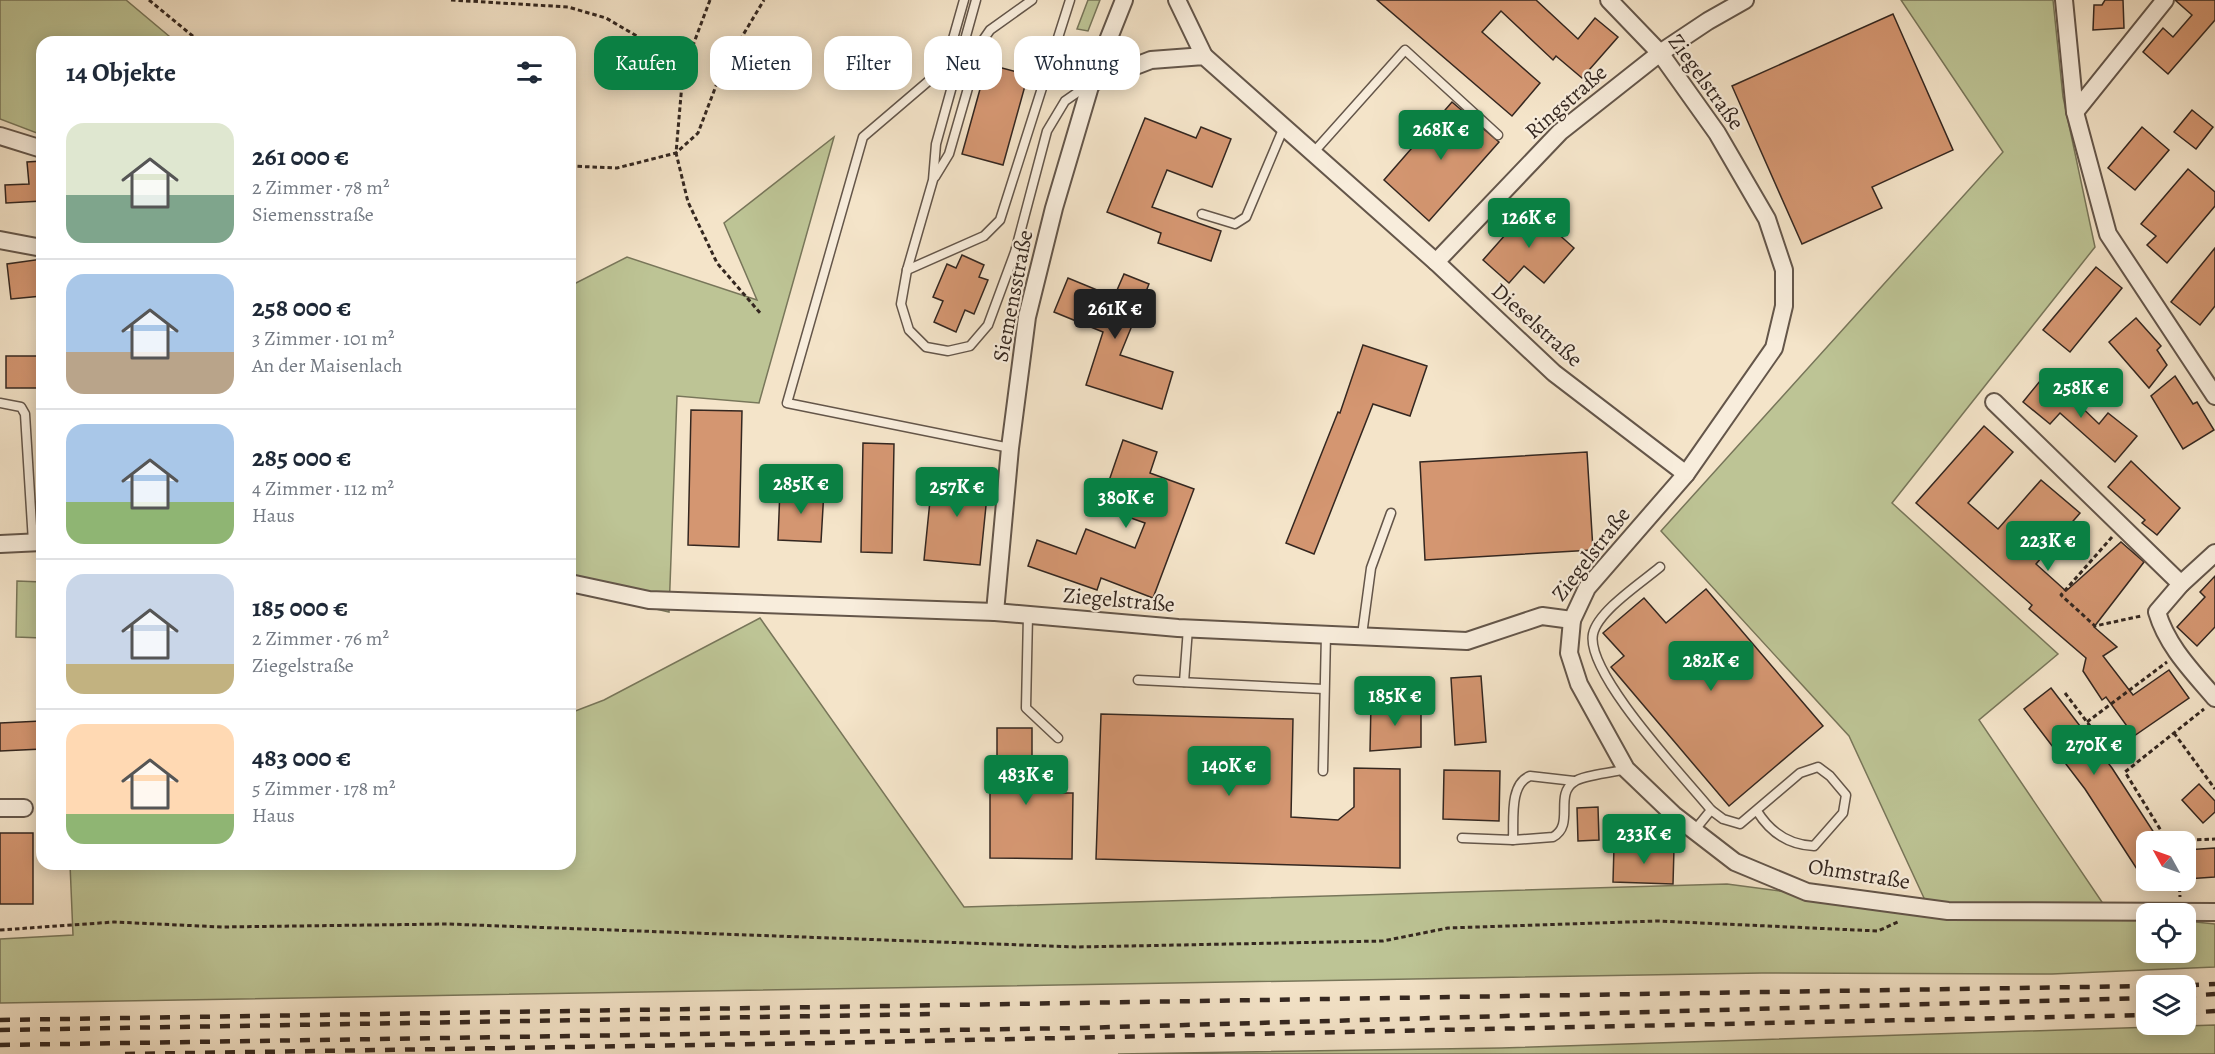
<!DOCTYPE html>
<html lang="de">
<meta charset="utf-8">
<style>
:root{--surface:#fff;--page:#f2f2f3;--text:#1f2937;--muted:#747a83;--line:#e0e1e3;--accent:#0b8043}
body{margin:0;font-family:Alegreya,serif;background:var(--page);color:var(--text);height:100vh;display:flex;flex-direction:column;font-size:22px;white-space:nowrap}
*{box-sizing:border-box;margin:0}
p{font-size:20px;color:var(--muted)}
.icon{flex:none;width:33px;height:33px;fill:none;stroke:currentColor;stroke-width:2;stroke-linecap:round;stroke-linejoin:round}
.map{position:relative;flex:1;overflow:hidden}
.details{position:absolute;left:36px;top:36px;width:540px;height:834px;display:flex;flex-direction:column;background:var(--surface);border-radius:18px;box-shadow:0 3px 15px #0003}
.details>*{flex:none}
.guide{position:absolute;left:594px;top:36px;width:570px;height:54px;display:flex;gap:12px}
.needle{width:39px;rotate:310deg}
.tools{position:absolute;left:2136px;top:831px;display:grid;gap:12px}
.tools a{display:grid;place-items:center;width:60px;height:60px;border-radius:12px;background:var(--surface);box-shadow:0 3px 15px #0003;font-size:30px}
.price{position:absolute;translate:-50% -51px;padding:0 14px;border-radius:6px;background:var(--accent);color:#fff;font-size:20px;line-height:39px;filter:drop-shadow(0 2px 3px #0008)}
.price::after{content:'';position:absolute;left:50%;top:36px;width:18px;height:14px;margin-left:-9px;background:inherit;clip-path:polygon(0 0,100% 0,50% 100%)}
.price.current{background:#222;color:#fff}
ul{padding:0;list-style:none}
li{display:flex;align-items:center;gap:18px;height:150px;padding:0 30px}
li+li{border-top:2px solid var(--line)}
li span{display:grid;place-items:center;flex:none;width:168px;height:120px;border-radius:18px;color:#555}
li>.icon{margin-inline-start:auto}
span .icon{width:72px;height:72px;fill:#fffc;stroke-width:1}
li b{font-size:26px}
h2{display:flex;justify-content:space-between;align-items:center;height:72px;padding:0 30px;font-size:26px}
.pill{padding:0 21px;border-radius:18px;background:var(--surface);box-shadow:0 3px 15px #0003;font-size:21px;line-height:54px}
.pill.current{background:var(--accent);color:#fff}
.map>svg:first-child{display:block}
</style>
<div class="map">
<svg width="2215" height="1054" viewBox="0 0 2215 1054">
<rect width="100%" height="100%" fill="#f4e4c9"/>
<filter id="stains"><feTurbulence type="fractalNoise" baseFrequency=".00333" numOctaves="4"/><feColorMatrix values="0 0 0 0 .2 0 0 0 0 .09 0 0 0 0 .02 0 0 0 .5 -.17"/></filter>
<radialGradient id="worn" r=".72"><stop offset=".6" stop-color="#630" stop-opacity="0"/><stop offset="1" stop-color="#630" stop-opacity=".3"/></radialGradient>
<!-- green -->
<g fill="#bdc495" stroke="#78765a" stroke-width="1.5">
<path d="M0,0H126L176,42H42V135L0,119Z"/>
<path d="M1088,0H1100L1088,31L1077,29Z"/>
<path d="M1901,0H2053L2063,97L2095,247L1892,503L2058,654L1979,720L2110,914L2146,917V952H2186V921L2215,924V967L2052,974L1762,973L0,1003V939L73,935L70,864H570V713L604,700L760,618L964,907L1727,884L1930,911L1849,736L1661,531L2003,152Z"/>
<path d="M834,137L759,403L677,396L669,612L570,589V286L627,257L757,300L724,223Z"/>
<path d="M17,581L42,582V638L16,637Z"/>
<path d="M2215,1025V1054H1118L1501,1048Z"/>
</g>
<!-- building -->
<g fill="#d49671" stroke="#342720" stroke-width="1.5">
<path d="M1377,0H1536L1578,39L1595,18L1618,37L1582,78L1556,56L1553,60L1501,11L1482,32L1540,83L1512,116Z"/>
<path d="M2105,0H2123L2124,28L2093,30L2094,5H2102Z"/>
<path d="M2175,0H2215V20L2168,74L2143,52L2163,28L2173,37L2192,15Z"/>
<path d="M1893,14L1953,150L1872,187L1882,208L1802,244L1732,86Z"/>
<path d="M987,64L1028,75L1003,165L962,154Z"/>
<path d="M1452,102L1499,142L1429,221L1384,180Z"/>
<path d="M2192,110L2213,127L2196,149L2174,132Z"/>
<path d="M1145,118L1196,138L1201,127L1231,139L1212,187L1167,170L1152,207L1221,231L1211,261L1158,243L1161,233L1107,212Z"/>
<path d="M2142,127L2169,150L2135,190L2108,168Z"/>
<path d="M42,161V201L6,203L5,185L29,184L27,162Z"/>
<path d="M2188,169L2215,192V206L2167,263L2147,245L2156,236L2141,224Z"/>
<path d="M1529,208L1574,248L1544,283L1524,266L1509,283L1483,260Z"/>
<path d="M2215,248V306L2200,325L2171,302Z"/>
<path d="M962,255L984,265L979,277L988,280L974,314L965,310L956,332L934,322L943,301L933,297L947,264L956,268Z"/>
<path d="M42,259V296L11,299L7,264Z"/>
<path d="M2096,267L2122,288L2070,352L2043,330Z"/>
<path d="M1124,274L1149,284L1120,355L1173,372L1162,409L1086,385L1103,332L1054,312L1068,278L1114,297Z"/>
<path d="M2136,318L2161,346L2157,350L2167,365L2149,388L2109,342Z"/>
<path d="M1363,345L1427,366L1410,416L1373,404L1314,554L1286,543L1338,412L1340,413Z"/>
<rect x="6" y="356" width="36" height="32"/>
<path d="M2175,376L2193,404L2197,402L2214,430L2183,449L2151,396Z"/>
<path d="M2040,381L2052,392L2064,381L2077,392L2072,398L2099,424L2108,413L2137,436L2115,462L2060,413L2050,424L2023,402Z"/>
<path d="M691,410L742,411L739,547L688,545Z"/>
<path d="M1984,426L2013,452L1968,503L1998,529L2041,480L2080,513L2036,564L2066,591L2121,542L2144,562L2094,627L2117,647L2103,656L2133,695L2169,670L2189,698L2134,736L2106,697L2102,700L2083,671L2086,658L2029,609L2032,605L1916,503Z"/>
<path d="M1123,440L1157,452L1150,473L1194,489L1153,598L1101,578L1097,590L1028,566L1037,540L1076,554L1086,529L1135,548L1145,523L1100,507Z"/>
<path d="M863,443L894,444L892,553L861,552Z"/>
<path d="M1587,452L1593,550L1425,560L1420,462Z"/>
<path d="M2131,461L2180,508L2157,535L2142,523L2145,520L2108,487Z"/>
<path d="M933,471L989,476L980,565L924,560Z"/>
<path d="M780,489L824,490L821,542L778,540Z"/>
<path d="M2215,576V627L2197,646L2177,627L2205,597L2200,592Z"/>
<path d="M1706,589L1823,726L1729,806L1611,667L1624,656L1603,633L1644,598L1666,623Z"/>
<path d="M1481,676L1486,742L1455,745L1451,678Z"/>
<path d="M2051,688L2112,768L2160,842H2146V883L2085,789L2024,709Z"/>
<path d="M1371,703L1421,705V747L1370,751Z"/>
<path d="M1101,714L1293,719L1291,817L1338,820L1354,807V768L1400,769V868L1096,859Z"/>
<path d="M41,721L42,749L0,751V723Z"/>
<path d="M997,728H1032V793H1073L1072,859L990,858V779H997Z"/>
<path d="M1444,770L1500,771L1499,821L1443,819Z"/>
<path d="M2199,784L2215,801V812L2203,823L2182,800Z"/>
<path d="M1598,807L1599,840L1578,841L1577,808Z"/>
<rect x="0" y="833" width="33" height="71"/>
<path d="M1614,846L1674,848L1673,884L1613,882Z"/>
<path d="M2215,848V877L2186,879V850Z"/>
</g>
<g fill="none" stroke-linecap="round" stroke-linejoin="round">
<!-- service casing -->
<g stroke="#64564a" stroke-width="11">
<g id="service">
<path d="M964,0L945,67L863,137L787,403L1010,448"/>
<path d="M976,0L936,144L933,180L907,270L901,304L909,330L926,347L948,351L970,346L988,325L1015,252L1047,131L1065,101L1088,85"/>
<path d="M1313,153L1405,50L1498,135"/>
<path d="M935,177L949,154L981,43L990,30L1032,0"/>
<path d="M1202,214L1235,224L1246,217L1284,127"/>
<path d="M907,270L984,236L1000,220L1070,0"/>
<path d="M0,403L21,407L25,414L33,542"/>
<path d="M1660,567C1641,583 1598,611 1593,634C1585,673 1685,778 1711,810L1694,831"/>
<path d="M1028,615L1026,708L1058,738"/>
<path d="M1362,635L1371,568L1391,513"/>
<path d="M1138,680L1324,689"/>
<path d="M1184,682L1188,628"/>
<path d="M1323,771L1326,634"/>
<path d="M1711,810L1723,819L1740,824L1800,773L1818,767L1830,776L1846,795L1843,813L1814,846C1789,845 1770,832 1757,811"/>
<path d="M1462,838L1513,840C1514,820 1509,784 1530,776L1574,781"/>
<path d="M1513,840L1553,837C1575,825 1554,795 1574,782C1583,775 1613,773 1626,769"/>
</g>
</g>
<!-- minor casing -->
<g stroke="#64564a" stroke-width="20">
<g id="minor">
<path d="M1177,0L1204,56"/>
<path d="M2064,0L2075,112L2108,234L2215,396"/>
<path d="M1091,83L1151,60L1204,56L1436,262L1554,373L1686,474"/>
<path d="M2075,112L2165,0"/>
<path d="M0,136L42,149"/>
<path d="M0,240L42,248"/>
<path d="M1436,262L1560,132L1660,53L1708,21L1745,0"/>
<path d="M1994,402L2181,584"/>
<path d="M0,544L42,542"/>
<path d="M2215,553L2181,584L2157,612C2167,646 2192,671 2215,698"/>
<path d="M570,583L649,600L995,612L1178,628L1467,641L1542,616L1572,620L1587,588L1686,474L1774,348L1784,306V270L1767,219L1717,133L1660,53L1609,0"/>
<path d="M995,612L1010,448L1027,317L1054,208L1091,83L1124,0"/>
<path d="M1572,620L1569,653L1579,684L1626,769L1674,815L1735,862L1807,892L1948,911L2215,912"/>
<path d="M0,808H24"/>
</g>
</g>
<!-- path -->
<g stroke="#342720" stroke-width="3" stroke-dasharray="4.5 3" stroke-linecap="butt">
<path d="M149,0L200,42"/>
<path d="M451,0L568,7L606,18L647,42L683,72"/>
<path d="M710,0L683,72L676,153L688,202L717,263L761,314"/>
<path d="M570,166L617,168L676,153L698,133L722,70L764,0"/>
<path d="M2112,537L2061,595L2095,626L2141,616"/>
<path d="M2065,693L2112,755"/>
<path d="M2087,722L2167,662"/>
<path d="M2174,733L2215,789"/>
<path d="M2167,841L2215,839"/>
<path d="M2168,842L2125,772L2204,709"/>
<path d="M2179,880L2180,897"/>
<path d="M0,930L114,922L222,927L447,924L1077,947L1383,941L1448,928L1657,921L1878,931L1900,921"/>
</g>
<!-- service -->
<use href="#service" stroke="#f8eddc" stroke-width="8"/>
<!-- minor -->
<use href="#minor" stroke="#f8eddc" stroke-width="16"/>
<!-- rail -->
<g stroke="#342720" stroke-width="4.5" stroke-dasharray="10 10" stroke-linecap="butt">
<path d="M2169,986L2215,984"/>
<path d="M2186,996L2215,994"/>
<path d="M2186,1013L2215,1011"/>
<path d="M0,1020L2146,986"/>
<path d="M0,1030L935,1014"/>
<path d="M0,1045L1078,1028L2146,998"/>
<path d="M125,1054L825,1043L2146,1015"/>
</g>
</g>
<g text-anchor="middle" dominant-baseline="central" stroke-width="4.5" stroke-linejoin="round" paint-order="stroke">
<!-- street labels -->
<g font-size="22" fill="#342720" stroke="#f8eddc">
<text transform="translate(1706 82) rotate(54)">Ziegelstraße</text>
<text transform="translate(1566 102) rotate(-41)">Ringstraße</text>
<text transform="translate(1013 296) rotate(-79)">Siemensstraße</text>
<text transform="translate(1537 325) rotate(42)">Dieselstraße</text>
<text transform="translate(1591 554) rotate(-52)">Ziegelstraße</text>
<text transform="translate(1119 600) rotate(5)">Ziegelstraße</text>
<text transform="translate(1859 874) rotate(9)">Ohmstraße</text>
</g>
</g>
<rect width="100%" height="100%" filter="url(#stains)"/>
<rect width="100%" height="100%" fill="url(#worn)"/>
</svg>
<div class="tools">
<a><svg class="needle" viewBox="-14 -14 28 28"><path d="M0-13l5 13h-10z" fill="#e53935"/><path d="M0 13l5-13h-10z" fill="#747a83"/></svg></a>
<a><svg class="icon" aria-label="locate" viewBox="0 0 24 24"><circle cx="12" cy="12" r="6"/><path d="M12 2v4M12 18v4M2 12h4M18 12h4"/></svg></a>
<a><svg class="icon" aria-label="layers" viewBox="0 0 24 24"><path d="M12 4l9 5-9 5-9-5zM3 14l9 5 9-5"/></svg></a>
</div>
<b class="price" style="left:1441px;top:161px">268K €</b>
<b class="price" style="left:1529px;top:249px">126K €</b>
<b class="price current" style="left:1115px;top:340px">261K €</b>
<b class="price" style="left:2081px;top:419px">258K €</b>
<b class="price" style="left:801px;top:515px">285K €</b>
<b class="price" style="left:957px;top:518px">257K €</b>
<b class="price" style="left:1126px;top:529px">380K €</b>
<b class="price" style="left:2048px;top:572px">223K €</b>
<b class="price" style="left:1711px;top:692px">282K €</b>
<b class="price" style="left:1395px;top:727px">185K €</b>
<b class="price" style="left:2094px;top:776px">270K €</b>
<b class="price" style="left:1229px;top:797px">140K €</b>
<b class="price" style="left:1026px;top:806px">483K €</b>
<b class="price" style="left:1644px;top:865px">233K €</b>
<div class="guide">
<a class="pill current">Kaufen</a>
<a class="pill">Mieten</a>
<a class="pill">Filter</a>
<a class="pill">Neu</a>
<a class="pill">Wohnung</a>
</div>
<section class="details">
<h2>14 Objekte<svg class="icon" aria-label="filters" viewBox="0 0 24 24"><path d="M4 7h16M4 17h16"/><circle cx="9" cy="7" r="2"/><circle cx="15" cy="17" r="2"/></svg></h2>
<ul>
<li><span style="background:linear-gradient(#dfe7d0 60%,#7fa58c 0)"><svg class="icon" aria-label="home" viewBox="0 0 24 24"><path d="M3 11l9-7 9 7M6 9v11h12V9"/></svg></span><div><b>261 000 €</b><p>2 Zimmer · 78 m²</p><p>Siemensstraße</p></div></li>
<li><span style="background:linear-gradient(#a9c7e8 65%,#b9a48a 0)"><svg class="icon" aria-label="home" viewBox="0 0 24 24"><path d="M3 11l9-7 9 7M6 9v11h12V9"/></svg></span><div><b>258 000 €</b><p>3 Zimmer · 101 m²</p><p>An der Maisenlach</p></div></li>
<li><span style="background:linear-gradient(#a9c7e8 65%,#8fb573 0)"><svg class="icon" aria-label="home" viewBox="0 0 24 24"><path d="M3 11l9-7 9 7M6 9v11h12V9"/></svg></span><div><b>285 000 €</b><p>4 Zimmer · 112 m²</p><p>Haus</p></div></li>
<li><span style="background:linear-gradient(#c9d6e8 75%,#c2b280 0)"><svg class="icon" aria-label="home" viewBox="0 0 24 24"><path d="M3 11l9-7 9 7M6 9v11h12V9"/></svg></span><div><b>185 000 €</b><p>2 Zimmer · 76 m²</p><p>Ziegelstraße</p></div></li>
<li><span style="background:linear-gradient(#ffd9b3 75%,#8fb573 0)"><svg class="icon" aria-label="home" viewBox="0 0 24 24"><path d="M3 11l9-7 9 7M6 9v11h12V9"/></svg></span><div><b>483 000 €</b><p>5 Zimmer · 178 m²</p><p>Haus</p></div></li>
</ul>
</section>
</div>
